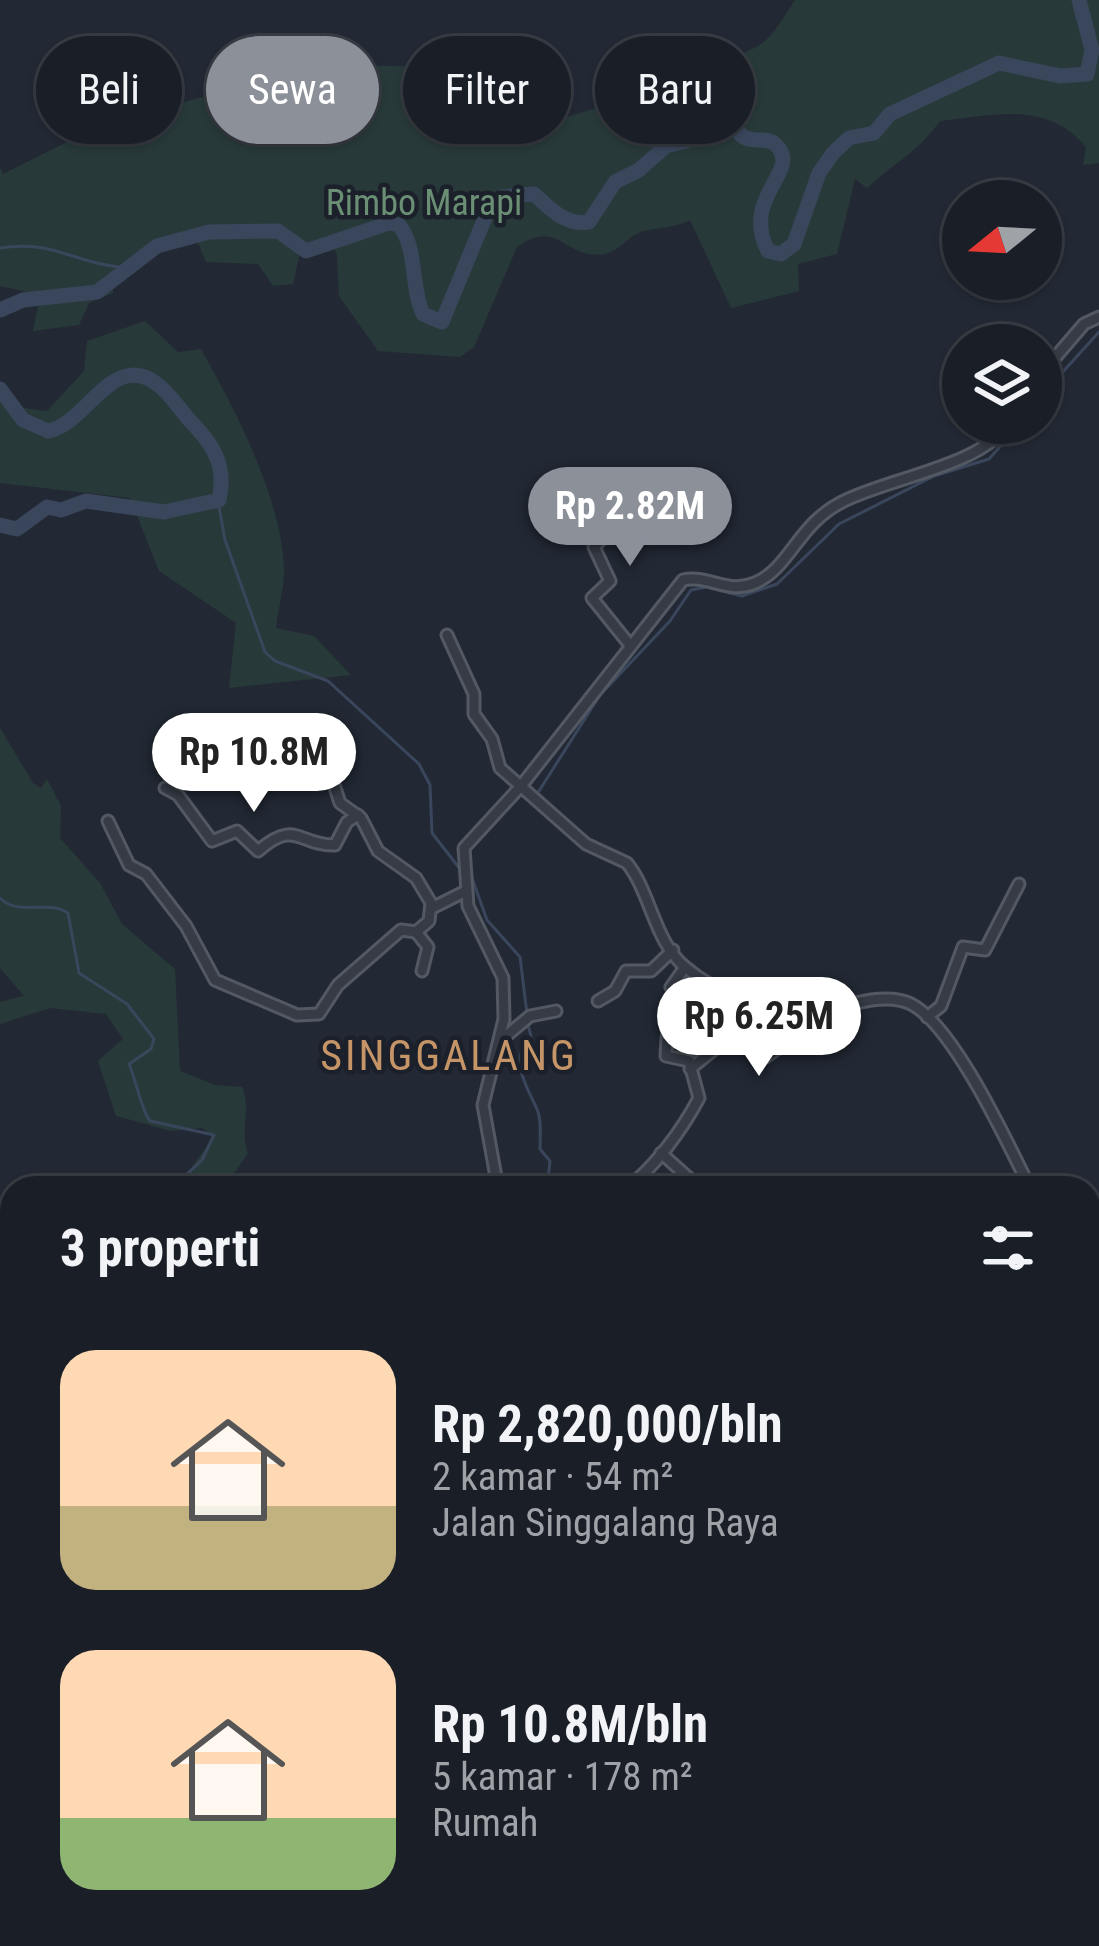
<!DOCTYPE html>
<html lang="id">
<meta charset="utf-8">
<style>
:root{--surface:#1a1f27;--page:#23272f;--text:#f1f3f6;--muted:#9fa2a7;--line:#383d44;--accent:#8c9099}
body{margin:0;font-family:"Roboto Condensed",sans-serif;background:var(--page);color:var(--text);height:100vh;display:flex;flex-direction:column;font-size:45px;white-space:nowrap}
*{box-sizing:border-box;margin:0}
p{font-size:39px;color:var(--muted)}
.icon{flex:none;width:66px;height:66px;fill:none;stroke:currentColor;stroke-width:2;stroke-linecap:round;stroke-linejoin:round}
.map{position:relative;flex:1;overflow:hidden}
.side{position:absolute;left:0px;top:1176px;width:1101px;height:771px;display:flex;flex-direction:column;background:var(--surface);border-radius:36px 36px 0 0;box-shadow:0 3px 9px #0004,0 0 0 3px var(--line)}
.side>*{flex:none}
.top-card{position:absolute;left:36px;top:36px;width:1029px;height:108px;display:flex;gap:24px}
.needle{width:78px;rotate:252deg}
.controls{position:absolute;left:942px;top:180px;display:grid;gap:24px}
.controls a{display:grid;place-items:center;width:120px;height:120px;border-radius:50%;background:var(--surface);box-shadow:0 3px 9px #0004,0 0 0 3px var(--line);font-size:60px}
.price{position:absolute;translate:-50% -102px;padding:0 27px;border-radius:42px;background:#fff;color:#222;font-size:39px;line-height:78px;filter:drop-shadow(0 3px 6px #0008)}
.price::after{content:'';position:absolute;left:50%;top:72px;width:36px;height:27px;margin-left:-18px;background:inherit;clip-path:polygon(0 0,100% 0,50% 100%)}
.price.selected{background:var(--accent);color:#fff}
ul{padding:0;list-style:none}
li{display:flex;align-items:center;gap:36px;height:300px;padding:0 60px}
li span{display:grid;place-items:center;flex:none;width:336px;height:240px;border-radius:36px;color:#555}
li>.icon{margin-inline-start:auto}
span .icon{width:144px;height:144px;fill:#fffc;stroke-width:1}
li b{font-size:51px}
h2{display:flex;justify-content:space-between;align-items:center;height:144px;padding:0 60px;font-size:51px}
.pill{padding:0 42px;border-radius:54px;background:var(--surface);box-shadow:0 3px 9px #0004,0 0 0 3px var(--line);font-size:42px;line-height:108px}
.pill.selected{background:var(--accent);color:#fff}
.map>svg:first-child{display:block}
</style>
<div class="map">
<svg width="1099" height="1946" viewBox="0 0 1099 1946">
<rect width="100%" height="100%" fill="#222934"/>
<!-- green -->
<g fill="#283939">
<path d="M795,0H1099V163L1083,165L1086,147C1047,100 994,115 940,121C916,154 896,161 867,188L855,179L837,254L798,264L799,291L731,308L690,220C670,230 650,227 636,234C625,240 617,252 604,254C564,260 559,217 517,247L474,347L460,357L378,351L339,296L337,255L328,236L301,248L293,284L273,286L258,264L206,262L198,243H150L114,269L113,293L89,303L79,325L33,331L40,295L0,286V167L3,174L97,127L318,64L423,67C446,89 478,130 513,129C552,127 727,66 761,44C775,35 785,14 795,0Z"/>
<path d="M145,321L178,352L201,349C235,409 283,501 284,571C284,590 278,609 276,628L314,636L351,675L229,688L236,623L159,571L130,498L0,483V397L7,406L47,411L84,371L87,341Z"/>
<path d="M0,728L33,783L41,788L47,779L61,806L60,838L100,883L122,924L175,969L180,1071L215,1085L242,1087C252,1110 239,1128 248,1153L231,1178L237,1188H176L214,1137L202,1128L171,1131L116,1116L98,1061L123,1039L106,1014L50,1008L0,1024V1002L24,996L0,968Z"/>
</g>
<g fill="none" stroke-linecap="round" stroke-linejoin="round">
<!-- stream -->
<g stroke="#3a465c" stroke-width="3">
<path d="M0,248C53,239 76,265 129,268"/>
<path d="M1041,396L1099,332"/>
<path d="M218,501L225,540L265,652L275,661L328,681L419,764L430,785L432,833L460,869"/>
<path d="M539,791L600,695L670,621L691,590L706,587L742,596L777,584L839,524L934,476L989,459L1021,423"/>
<path d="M472,878L487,920L520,957L527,1014"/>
<path d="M0,898C18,917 47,899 68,913L79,973L127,1004L154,1039L151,1049L129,1064C136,1080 142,1112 150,1121L214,1135L202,1160L172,1188"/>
<path d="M528,1025L531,1036C508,1059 526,1085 537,1109C542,1121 540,1136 540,1149L550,1161L547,1188"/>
<path d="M0,1610L12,1602"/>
<path d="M0,1688L12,1704"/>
<path d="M0,1728L12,1731"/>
<path d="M583,1935V1946"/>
<path d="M818,1935L825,1946"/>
</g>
<!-- river -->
<g stroke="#3a465c" stroke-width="15">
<path d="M0,310L23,300L97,292L157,246L209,232L278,231L306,251L389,223L399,225C418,249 410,285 423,314L442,322L487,213L501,197L534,194C549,208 566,226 589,222L615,182L639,170L666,146L687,141L724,112C734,118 733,125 740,134C750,145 766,135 776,145C803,171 740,196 768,251L781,254L794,244L819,173L833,153L849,138L874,133L890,114L999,63L1060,76L1087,74L1092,50L1079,0"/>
<path d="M0,389L23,420L48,431C87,424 112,350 157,384C171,394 182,413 194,425C216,448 226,468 219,500L164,512L86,501L61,510L47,507L17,529L0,525"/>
</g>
<!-- minor casing -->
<g stroke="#535963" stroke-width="15">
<g id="minor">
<path d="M1041,374L1084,324L1099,317"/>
<path d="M625,495L613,511V527L594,547L610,581L592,598L629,644"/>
<path d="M447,635L474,694V714L492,739L500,768L586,844L627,863C651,893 654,941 685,967C717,994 770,1015 812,1012C842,1009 883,990 911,1004C954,1026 1008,1144 1030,1188"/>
<path d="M327,763L340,803L361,818L378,851L416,878L431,903L429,921L416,932L428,947L422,971"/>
<path d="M165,788L178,795L212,841L237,831L258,851C296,818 299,846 335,845L347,822L358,815"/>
<path d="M108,821L129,865L146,874L186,926L215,980L297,1015L319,1014L338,985L401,930L416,932"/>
<path d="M432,908L464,892"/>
<path d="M598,1001L615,991L626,971H651L673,950"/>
<path d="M927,1017L941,1006L963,947L985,950L1019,884"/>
<path d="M500,1041L530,1016L556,1011"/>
<path d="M690,1069L737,1031L766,1057L807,1028"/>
<path d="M661,1153L700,1188"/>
<path d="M498,1188L483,1105L504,1019L503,978L468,906L464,848L521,786L683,580C708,574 727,595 755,583C790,568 798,524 842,502C888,478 985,465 1008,423"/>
<path d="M627,1188C655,1167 682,1130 699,1098L689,1061L666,1056L667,1037L683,1000L671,987L685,967"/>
<path d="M1089,1212L1099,1218"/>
<path d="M0,1791L12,1786"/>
<path d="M1089,1854L1099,1856"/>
<path d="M460,1935L466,1946"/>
<path d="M341,1946L360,1935"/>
<path d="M471,1946L496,1935"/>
</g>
</g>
<!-- minor -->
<use href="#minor" stroke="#363b45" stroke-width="9"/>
</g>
<g text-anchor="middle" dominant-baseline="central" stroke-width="9" stroke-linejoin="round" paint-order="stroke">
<!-- park labels -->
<g font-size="36" fill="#6b8f75" stroke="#1b202a">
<text x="424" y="203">Rimbo Marapi</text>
</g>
<!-- quarter labels -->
<g font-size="42" letter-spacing="3" fill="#c59568" stroke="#1b202a">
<text x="449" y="1055">SINGGALANG</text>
</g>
</g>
</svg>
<div class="controls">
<a><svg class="needle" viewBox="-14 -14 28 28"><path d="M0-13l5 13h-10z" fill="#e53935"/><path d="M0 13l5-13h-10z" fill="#9fa2a7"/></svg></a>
<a><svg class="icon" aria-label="layers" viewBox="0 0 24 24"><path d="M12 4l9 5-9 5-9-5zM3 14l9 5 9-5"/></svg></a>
</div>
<b class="price selected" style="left:630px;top:569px">Rp 2.82M</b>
<b class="price" style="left:254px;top:815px">Rp 10.8M</b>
<b class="price" style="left:759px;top:1079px">Rp 6.25M</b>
<div class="top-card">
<a class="pill">Beli</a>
<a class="pill selected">Sewa</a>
<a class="pill">Filter</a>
<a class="pill">Baru</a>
</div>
<section class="side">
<h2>3 properti<svg class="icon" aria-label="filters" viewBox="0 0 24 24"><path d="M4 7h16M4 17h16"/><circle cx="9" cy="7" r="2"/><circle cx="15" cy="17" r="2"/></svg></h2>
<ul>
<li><span style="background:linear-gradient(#ffd9b3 65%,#c2b280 0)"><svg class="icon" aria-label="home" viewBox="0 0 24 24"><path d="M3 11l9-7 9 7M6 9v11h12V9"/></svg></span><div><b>Rp 2,820,000/bln</b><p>2 kamar · 54 m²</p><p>Jalan Singgalang Raya</p></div></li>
<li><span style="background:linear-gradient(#ffd9b3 70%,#8fb573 0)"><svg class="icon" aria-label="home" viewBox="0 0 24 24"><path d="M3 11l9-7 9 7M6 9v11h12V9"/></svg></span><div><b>Rp 10.8M/bln</b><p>5 kamar · 178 m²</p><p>Rumah</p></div></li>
</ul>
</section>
</div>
